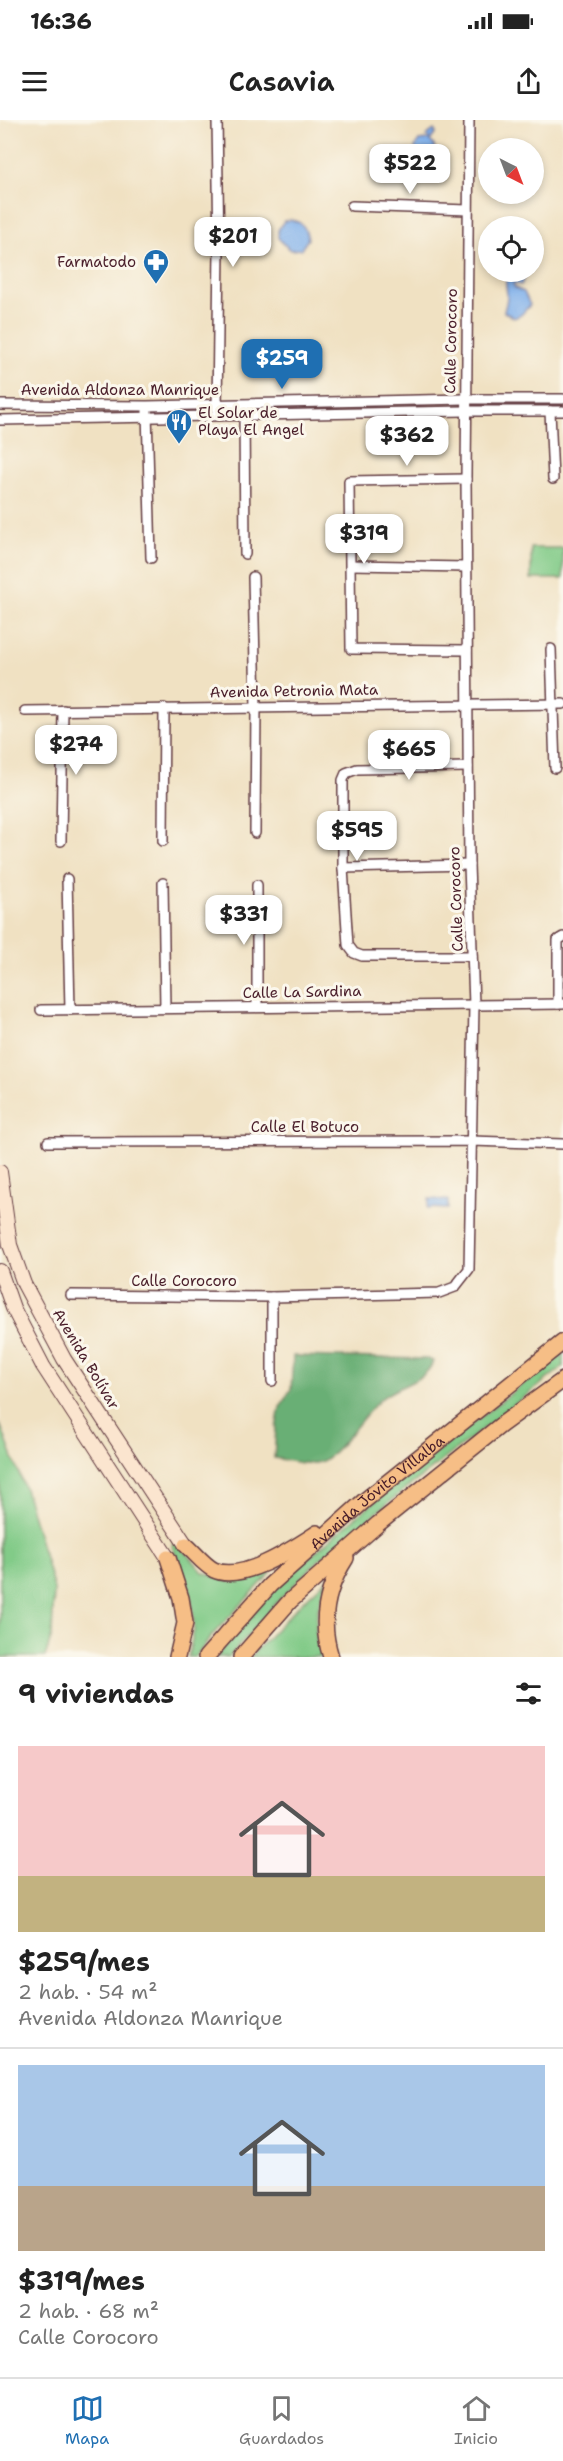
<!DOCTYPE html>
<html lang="es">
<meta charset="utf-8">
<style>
:root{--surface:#fff;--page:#f2f2f2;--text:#222;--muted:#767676;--line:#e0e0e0;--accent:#1f6fb2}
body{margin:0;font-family:"Shantell Sans",sans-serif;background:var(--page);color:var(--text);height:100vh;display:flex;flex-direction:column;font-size:22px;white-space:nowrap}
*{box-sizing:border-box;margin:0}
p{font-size:20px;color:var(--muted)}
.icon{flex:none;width:33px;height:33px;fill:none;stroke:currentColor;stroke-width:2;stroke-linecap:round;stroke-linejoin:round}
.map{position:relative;height:1537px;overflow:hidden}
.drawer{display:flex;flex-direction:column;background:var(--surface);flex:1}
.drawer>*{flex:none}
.needle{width:39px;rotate:138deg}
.fabs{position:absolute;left:478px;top:18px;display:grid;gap:12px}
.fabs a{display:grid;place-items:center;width:66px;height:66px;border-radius:50%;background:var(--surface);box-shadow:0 3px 9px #0003;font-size:30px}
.price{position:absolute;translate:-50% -51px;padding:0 14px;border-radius:12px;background:#fff;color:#222;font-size:20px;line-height:39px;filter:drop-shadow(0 2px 3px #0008)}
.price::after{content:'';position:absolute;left:50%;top:36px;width:18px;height:14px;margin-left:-9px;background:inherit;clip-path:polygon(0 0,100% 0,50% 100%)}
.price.current{background:var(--accent);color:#fff}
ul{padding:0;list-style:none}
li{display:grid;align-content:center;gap:12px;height:318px;padding:0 18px}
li+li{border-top:2px solid var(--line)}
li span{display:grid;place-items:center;height:186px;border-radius:0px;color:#555}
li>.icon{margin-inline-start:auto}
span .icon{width:108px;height:108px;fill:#fffc;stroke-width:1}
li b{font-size:26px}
h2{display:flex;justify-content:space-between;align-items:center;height:72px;padding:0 18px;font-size:26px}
.status{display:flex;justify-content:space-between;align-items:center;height:42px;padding:0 30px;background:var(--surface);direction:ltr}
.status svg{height:16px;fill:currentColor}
header{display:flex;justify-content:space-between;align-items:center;height:78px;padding:0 18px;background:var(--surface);font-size:27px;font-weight:600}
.dock{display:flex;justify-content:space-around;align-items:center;height:84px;border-top:2px solid var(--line);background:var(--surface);font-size:16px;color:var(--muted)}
.dock a{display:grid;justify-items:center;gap:3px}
.dock .current{color:var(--accent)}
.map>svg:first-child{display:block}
</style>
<div class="status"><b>16:36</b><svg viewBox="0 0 49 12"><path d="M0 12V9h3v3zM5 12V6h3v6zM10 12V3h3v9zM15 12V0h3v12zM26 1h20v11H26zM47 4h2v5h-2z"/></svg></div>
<header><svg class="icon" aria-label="menu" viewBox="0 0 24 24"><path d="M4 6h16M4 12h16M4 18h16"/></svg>Casavia<svg class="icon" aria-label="share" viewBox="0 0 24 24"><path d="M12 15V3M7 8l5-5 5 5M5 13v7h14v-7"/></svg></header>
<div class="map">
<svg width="563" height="1537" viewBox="0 0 563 1537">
<rect width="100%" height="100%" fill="#fbf7ec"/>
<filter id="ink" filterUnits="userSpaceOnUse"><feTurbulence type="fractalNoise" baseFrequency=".0167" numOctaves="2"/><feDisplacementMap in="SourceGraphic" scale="12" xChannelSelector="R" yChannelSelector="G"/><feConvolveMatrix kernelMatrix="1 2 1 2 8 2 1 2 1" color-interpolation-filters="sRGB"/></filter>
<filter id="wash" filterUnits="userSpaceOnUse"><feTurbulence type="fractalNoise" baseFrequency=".008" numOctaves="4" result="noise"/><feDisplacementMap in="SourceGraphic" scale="24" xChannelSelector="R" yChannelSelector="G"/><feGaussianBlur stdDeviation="1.35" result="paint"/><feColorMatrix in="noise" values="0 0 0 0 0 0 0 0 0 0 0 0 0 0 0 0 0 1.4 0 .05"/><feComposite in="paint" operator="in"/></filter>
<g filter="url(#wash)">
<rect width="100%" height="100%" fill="#f0e1c2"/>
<!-- green -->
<g fill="#82cb88" stroke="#66755a" stroke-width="1.5">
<rect x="531" y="428" width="32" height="31"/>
<path d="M563,1233V1247L394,1378L318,1441L279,1480L229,1537H216C236,1514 254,1489 276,1468C366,1383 466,1309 563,1233Z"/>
<path d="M0,1304L25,1369L54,1469L52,1515L45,1537H0Z"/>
<path d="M174,1423H178L203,1452L231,1462L251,1459L268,1451L271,1453L216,1511L195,1537H188L194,1511L193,1490L189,1467L172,1426Z"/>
<path d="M328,1458C318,1485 310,1510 322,1537H250L296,1488Z"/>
</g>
<!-- forest -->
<path fill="#69af74" stroke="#5a6750" stroke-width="1.5" d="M293,1236L427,1239L433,1241C428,1261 396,1266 382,1278C365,1292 336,1337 320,1342C307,1346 287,1340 274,1338L276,1308L280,1287L291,1269Z"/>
<!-- water -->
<g fill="#80b0eb" stroke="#65688b" stroke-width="1.5">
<path d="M434,10L436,13L430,21C436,26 437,33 431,39L421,40L416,36L415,27L419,21L428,20L429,18L426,16Z"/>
<path d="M291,100C303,102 306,108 308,119L301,129L290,130L278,118V110L284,101Z"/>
<path d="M512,152L527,153L521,165L513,163L515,168L524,172L530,185L521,195L514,198L504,192C505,187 507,181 507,176C507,165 502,160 512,152Z"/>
<path d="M429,1079L448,1080V1089L428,1088Z"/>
</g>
</g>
<g filter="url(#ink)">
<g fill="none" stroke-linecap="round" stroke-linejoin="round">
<!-- street casing -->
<g stroke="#633c42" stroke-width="12">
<g id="street">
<path d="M217,0L219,128L217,290"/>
<path d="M352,86L468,90"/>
<path d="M0,285L147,286L465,279H563"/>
<path d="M244,290L245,434"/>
<path d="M147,291L151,438"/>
<path d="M550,291L553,359"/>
<path d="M0,300L465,291H563"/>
<path d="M466,359L349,361L351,529L467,530"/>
<path d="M351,445L466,447"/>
<path d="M253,457L256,587L255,713"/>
<path d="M551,529L555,648"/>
<path d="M25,591L563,584"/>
<path d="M468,647L357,649L346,653L343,660V748L348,825L354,833L362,836H472"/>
<path d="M61,721L63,590"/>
<path d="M163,721L164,588"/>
<path d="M343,748L469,745"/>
<path d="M67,759L70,890"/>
<path d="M163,763L165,888"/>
<path d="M257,765V887"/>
<path d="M558,884V820L563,817"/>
<path d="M41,890L563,884"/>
<path d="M48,1022L472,1021L563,1024"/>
<path d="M71,1175L272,1177L439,1173L455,1167L469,1149L474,885L469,745L466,359L469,0"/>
<path d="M272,1261V1177"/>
</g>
</g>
<!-- secondary casing -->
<g stroke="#633c42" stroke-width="16">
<g id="secondary">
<path d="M0,1052L10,1125L24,1164L64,1239L186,1425"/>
<path d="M0,1151L13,1188L43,1246L168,1438"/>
</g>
</g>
<!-- primary casing -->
<g stroke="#633c42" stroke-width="18">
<g id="primary">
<path d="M186,1425C195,1433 205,1446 214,1450C242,1463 294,1428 317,1413"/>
<path d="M168,1438L181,1478L185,1503L177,1537"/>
<path id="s1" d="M206,1537L270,1465L364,1381L563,1222"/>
<path d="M241,1537L290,1481L378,1404L501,1305L563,1260"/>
<path d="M331,1537C319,1501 326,1469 346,1438"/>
</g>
</g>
<!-- street -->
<use href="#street" stroke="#fff" stroke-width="9"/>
<!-- secondary -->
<use href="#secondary" stroke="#fbe5cf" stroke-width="14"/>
<!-- primary -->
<use href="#primary" stroke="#f6be86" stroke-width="15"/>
</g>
</g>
<!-- icons -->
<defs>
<g id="pharmacy-pin" transform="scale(1.35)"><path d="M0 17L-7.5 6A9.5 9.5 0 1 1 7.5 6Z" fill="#1f6fb2" stroke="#fbf7ec"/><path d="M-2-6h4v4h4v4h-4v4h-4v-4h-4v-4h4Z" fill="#fff"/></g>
<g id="restaurant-pin" transform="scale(1.35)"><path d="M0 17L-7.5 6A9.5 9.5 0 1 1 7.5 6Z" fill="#1f6fb2" stroke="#fbf7ec"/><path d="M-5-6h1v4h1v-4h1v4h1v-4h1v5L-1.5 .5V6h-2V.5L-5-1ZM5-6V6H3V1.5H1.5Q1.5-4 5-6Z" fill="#fff"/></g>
</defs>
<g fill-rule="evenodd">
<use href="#pharmacy-pin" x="156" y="142"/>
<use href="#restaurant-pin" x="179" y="302"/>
</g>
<g text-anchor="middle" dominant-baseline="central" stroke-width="6" stroke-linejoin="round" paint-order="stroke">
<!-- poi labels -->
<g font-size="15" fill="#4a1f2b" stroke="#fbf7ec" text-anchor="end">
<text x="136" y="142">Farmatodo</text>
<text x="198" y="293" text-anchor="start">El Solar de<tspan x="198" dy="17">Playa El Angel</tspan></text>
</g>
<!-- street labels -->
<g font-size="15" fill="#4a1f2b" stroke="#fbf7ec">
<text transform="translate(451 221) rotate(-89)">Calle Corocoro</text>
<text x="120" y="270">Avenida Aldonza Manrique</text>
<text transform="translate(294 571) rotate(-1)">Avenida Petronia Mata</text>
<text transform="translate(456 779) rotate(-92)">Calle Corocoro</text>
<text transform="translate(302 872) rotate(-1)">Calle La Sardina</text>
<text x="305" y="1007">Calle El Botuco</text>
<text x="184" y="1161">Calle Corocoro</text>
<text transform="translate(86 1239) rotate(59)">Avenida Bolívar</text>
<text stroke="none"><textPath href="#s1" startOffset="238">Avenida Jóvito Villalba</textPath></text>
</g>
</g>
</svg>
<div class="fabs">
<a><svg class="needle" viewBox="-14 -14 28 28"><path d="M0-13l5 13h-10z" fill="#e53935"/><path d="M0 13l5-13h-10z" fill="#767676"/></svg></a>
<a><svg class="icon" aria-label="locate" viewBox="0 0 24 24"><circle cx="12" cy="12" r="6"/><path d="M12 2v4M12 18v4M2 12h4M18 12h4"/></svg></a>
</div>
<b class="price" style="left:410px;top:75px">$522</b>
<b class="price" style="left:233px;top:148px">$201</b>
<b class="price current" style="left:282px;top:270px">$259</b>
<b class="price" style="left:407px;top:347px">$362</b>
<b class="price" style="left:364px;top:445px">$319</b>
<b class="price" style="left:76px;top:656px">$274</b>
<b class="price" style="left:409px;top:661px">$665</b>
<b class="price" style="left:357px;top:742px">$595</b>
<b class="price" style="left:244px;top:826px">$331</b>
</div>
<section class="drawer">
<h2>9 viviendas<svg class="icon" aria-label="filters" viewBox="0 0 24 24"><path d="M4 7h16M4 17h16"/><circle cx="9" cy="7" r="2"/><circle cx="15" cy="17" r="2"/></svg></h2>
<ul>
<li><span style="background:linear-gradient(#f6c9c9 70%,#c2b280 0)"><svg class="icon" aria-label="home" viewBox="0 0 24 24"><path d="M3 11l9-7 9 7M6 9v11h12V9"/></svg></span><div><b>$259/mes</b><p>2 hab. · 54 m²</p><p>Avenida Aldonza Manrique</p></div></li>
<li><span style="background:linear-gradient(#a9c7e8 65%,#b9a48a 0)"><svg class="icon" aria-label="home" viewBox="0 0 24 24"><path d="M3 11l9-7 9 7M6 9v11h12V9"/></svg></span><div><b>$319/mes</b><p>2 hab. · 68 m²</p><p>Calle Corocoro</p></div></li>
</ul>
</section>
<nav class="dock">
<a class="current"><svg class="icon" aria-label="map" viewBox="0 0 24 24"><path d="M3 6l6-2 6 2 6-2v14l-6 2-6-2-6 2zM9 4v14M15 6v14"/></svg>Mapa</a>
<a><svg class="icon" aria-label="saved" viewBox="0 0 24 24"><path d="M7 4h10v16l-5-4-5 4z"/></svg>Guardados</a>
<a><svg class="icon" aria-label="home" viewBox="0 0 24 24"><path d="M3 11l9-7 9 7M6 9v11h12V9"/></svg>Inicio</a>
</nav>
